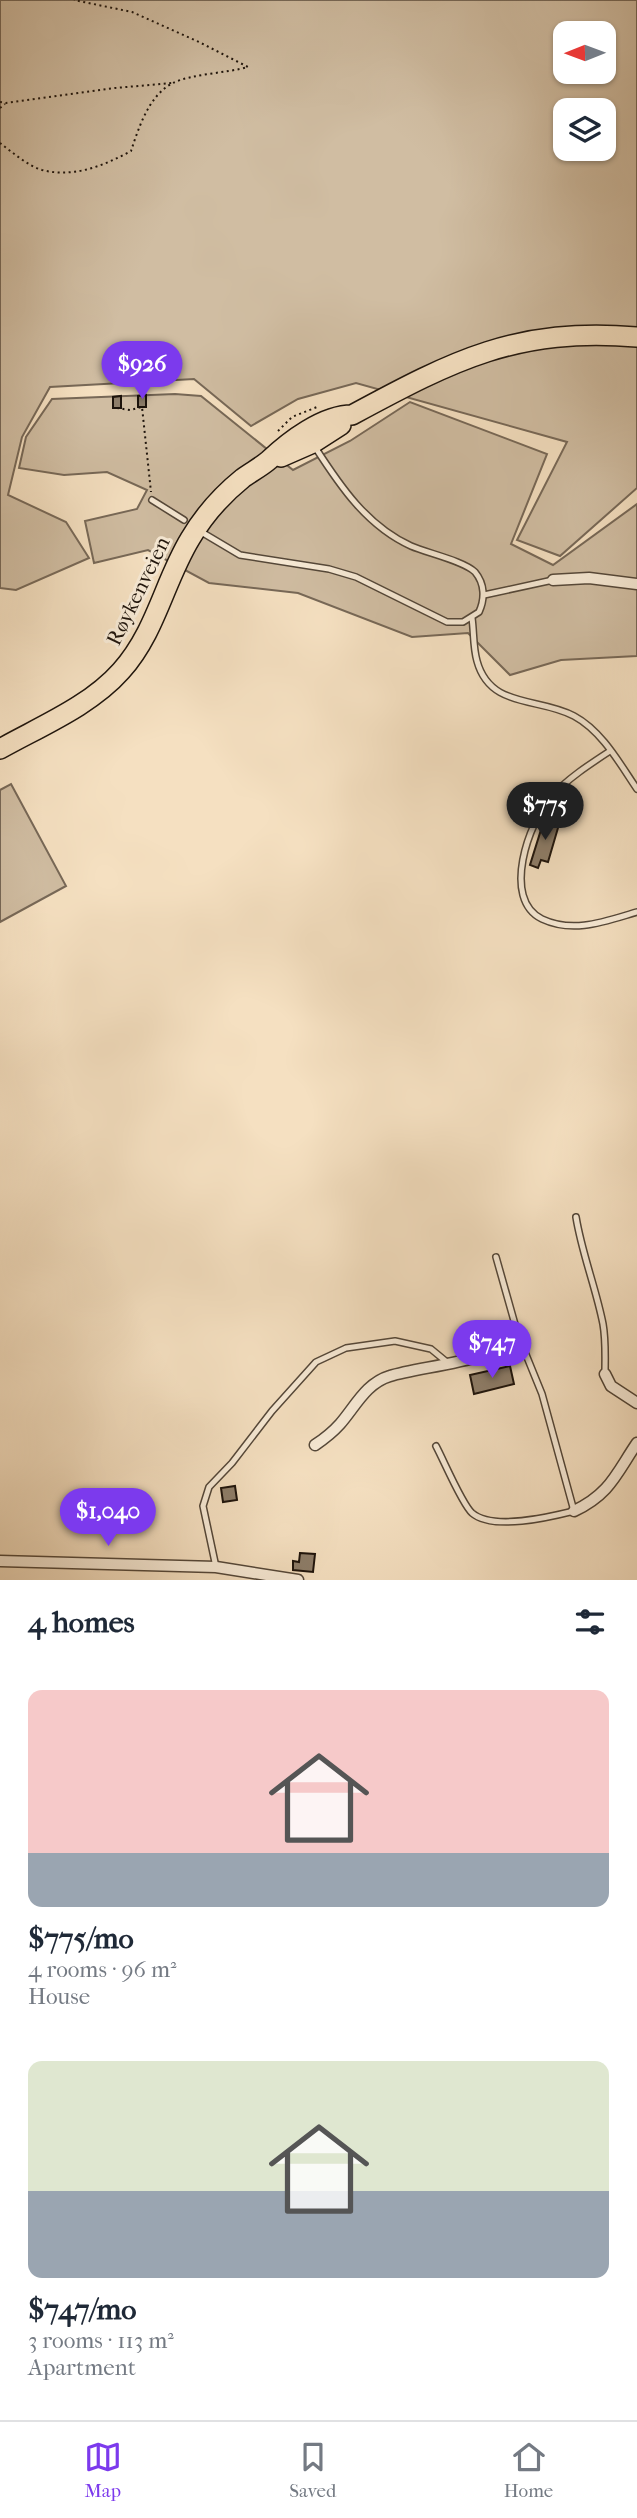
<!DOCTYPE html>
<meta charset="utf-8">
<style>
:root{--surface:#fff;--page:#f6f6f7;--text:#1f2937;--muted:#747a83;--line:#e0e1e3;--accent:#7c3aed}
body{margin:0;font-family:"IM FELL French Canon",serif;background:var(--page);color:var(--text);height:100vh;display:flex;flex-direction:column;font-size:26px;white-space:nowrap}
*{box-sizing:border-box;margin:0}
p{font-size:23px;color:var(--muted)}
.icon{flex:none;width:38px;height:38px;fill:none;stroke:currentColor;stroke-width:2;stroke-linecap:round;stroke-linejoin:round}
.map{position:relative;height:1580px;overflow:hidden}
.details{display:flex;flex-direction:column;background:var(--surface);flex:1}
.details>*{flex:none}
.needle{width:46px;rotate:269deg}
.tools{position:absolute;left:553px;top:21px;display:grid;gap:14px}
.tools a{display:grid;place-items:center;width:63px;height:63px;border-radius:14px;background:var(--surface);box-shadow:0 2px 5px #0004;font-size:35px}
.price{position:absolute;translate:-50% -60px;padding:0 16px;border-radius:24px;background:var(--accent);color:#fff;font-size:23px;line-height:46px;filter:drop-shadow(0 2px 4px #0008)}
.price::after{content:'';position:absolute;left:50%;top:42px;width:21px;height:16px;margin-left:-10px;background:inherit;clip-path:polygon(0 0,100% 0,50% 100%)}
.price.selected{background:#222;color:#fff}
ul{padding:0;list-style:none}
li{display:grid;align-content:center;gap:14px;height:371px;padding:0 28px}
li span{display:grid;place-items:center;height:217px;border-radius:14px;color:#555}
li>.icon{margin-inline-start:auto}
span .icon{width:126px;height:126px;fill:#fffc;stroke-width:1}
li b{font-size:30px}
h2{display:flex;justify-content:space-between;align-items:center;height:84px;padding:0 28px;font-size:30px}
.menu{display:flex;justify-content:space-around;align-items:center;height:98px;border-top:2px solid var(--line);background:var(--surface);font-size:19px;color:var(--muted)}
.menu a{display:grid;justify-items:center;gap:4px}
.menu .selected{color:var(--accent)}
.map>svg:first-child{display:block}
</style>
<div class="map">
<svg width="637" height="1580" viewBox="0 0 637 1580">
<rect width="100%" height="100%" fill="#f5e0c1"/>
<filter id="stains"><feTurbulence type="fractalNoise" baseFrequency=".00286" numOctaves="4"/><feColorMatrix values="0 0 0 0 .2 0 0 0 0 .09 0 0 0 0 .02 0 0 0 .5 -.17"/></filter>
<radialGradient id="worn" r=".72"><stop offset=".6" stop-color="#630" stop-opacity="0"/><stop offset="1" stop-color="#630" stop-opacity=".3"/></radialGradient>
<!-- green -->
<g fill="#d0bda2" stroke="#776857" stroke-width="2" fill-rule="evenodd">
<path d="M0,0H637V488L560,556L517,540L567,442L356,383L298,399L251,426L194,379L50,387L22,437L8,495L66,522L89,558L16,590L0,588ZM565,33H604V72H565ZM565,110H604V149H565Z"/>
<path d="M175,394L201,396L293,470L350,441L410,402L547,454L511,544L553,565L637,504V656L561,660L510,675L468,633L412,637L298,593L209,583L148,550L94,563L85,521L137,509L147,490L107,472L64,475L19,468L26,437L52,399Z"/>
<path d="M11,784L66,886L0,922V790Z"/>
</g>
<!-- building -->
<g fill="#8e7e6a" stroke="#1e140c" stroke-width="2">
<path d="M146,395V407H138V396Z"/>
<path d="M121,396V408H113V397Z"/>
<path d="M545,817L560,821L548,862L541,860L538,868L530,865Z"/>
<path d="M510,1366L514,1384L474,1394L470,1375Z"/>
<path d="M235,1486L237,1500L223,1502L221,1488Z"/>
<path d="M300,1553L315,1554L313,1572L293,1570V1561L299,1562Z"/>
</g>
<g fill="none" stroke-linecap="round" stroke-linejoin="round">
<!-- lane casing -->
<g stroke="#544739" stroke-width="8">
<g id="lane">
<path d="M152,500L184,520"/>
<path d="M203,533L240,555L329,569L356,577L447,622H463L479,612C485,599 485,584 475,572C464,561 427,553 411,546C367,526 340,486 315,447"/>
<path d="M484,595L553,580"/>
<path d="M472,618C474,632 473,647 477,661C490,709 539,697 574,716C602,731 620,764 637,789"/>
<path d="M610,751C590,764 567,779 551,797C529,822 501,899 542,919C574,934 606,921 637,912"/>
<path d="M576,1217C582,1254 596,1288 603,1324C606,1341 605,1357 605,1374"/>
<path d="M436,1446C444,1461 462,1504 472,1513C493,1531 550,1517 574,1511L542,1394L518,1335L496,1257"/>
<path d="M216,1567L203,1506L209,1487L232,1463L272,1411L316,1362L346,1348L395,1341L431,1349L448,1363"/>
</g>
</g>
<!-- street casing -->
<g stroke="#544739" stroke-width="13">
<g id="street">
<path d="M553,580L589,578L637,584"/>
<path d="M605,1374L611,1386L637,1403"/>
<path d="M315,1445C324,1439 332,1433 340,1424C355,1407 366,1383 390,1376C421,1366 500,1361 518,1335"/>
<path d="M574,1511C610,1494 616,1474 637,1443"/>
<path d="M0,1561L216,1567L298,1580"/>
</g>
</g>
<!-- highway casing -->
<g stroke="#1e140c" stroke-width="22">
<g id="highway">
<path d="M281,457L313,443L341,425"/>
<path d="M0,749C41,726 90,706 121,671C156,632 164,582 190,539C204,515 222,495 243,478C251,472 261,467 269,460C289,441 323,415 352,415C454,360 517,327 637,337"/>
</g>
</g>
<!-- path -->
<g stroke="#1e140c" stroke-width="2" stroke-dasharray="2 3.5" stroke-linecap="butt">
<path d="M0,102L6,103L115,88L172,83"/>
<path d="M0,108L5,104"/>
<path d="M0,143C12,152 28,166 42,170C74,178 103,166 131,151C139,127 149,95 173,83C191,74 227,73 248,67L199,42L132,12L74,0"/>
<path d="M117,408L130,410L142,407L151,492"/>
<path d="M278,431L292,417L317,407"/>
</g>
<!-- lane -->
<use href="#lane" stroke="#f8ebd7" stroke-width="5"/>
<!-- street -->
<use href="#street" stroke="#f8ebd7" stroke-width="10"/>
<!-- highway -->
<use href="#highway" stroke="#f5e0c1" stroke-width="19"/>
</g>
<g text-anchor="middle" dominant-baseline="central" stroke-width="6" stroke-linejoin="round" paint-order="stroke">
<!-- street labels -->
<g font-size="21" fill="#1e140c" stroke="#f8ebd7">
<text transform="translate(138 591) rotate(-64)">Røykenveien</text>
</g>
</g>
<rect width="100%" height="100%" filter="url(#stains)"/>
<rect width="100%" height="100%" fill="url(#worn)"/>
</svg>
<div class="tools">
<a><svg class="needle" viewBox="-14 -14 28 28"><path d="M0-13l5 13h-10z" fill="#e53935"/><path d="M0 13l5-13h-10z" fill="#747a83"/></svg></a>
<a><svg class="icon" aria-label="layers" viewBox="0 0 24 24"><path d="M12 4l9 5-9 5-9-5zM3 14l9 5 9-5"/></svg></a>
</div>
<b class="price" style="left:142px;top:401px">$926</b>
<b class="price selected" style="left:545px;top:842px">$775</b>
<b class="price" style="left:492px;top:1380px">$747</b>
<b class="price" style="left:108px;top:1548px">$1,040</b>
</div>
<section class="details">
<h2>4 homes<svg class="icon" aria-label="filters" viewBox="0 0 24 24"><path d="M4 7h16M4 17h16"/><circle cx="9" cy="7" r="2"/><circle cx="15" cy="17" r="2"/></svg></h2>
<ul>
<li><span style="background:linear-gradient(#f6c9c9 75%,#9aa5b1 0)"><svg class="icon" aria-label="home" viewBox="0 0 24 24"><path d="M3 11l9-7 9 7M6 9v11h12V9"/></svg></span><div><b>$775/mo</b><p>4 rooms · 96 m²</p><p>House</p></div></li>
<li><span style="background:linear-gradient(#dfe7d0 60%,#9aa5b1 0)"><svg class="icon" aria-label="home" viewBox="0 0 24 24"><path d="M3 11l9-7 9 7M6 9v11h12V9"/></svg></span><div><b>$747/mo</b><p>3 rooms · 113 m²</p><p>Apartment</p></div></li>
</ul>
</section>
<nav class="menu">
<a class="selected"><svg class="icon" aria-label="map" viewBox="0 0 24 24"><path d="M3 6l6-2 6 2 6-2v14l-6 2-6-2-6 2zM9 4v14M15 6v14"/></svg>Map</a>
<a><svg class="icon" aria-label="saved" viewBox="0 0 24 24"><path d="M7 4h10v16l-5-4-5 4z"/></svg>Saved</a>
<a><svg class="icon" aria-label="home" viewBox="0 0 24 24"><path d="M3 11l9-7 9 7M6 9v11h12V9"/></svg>Home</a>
</nav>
